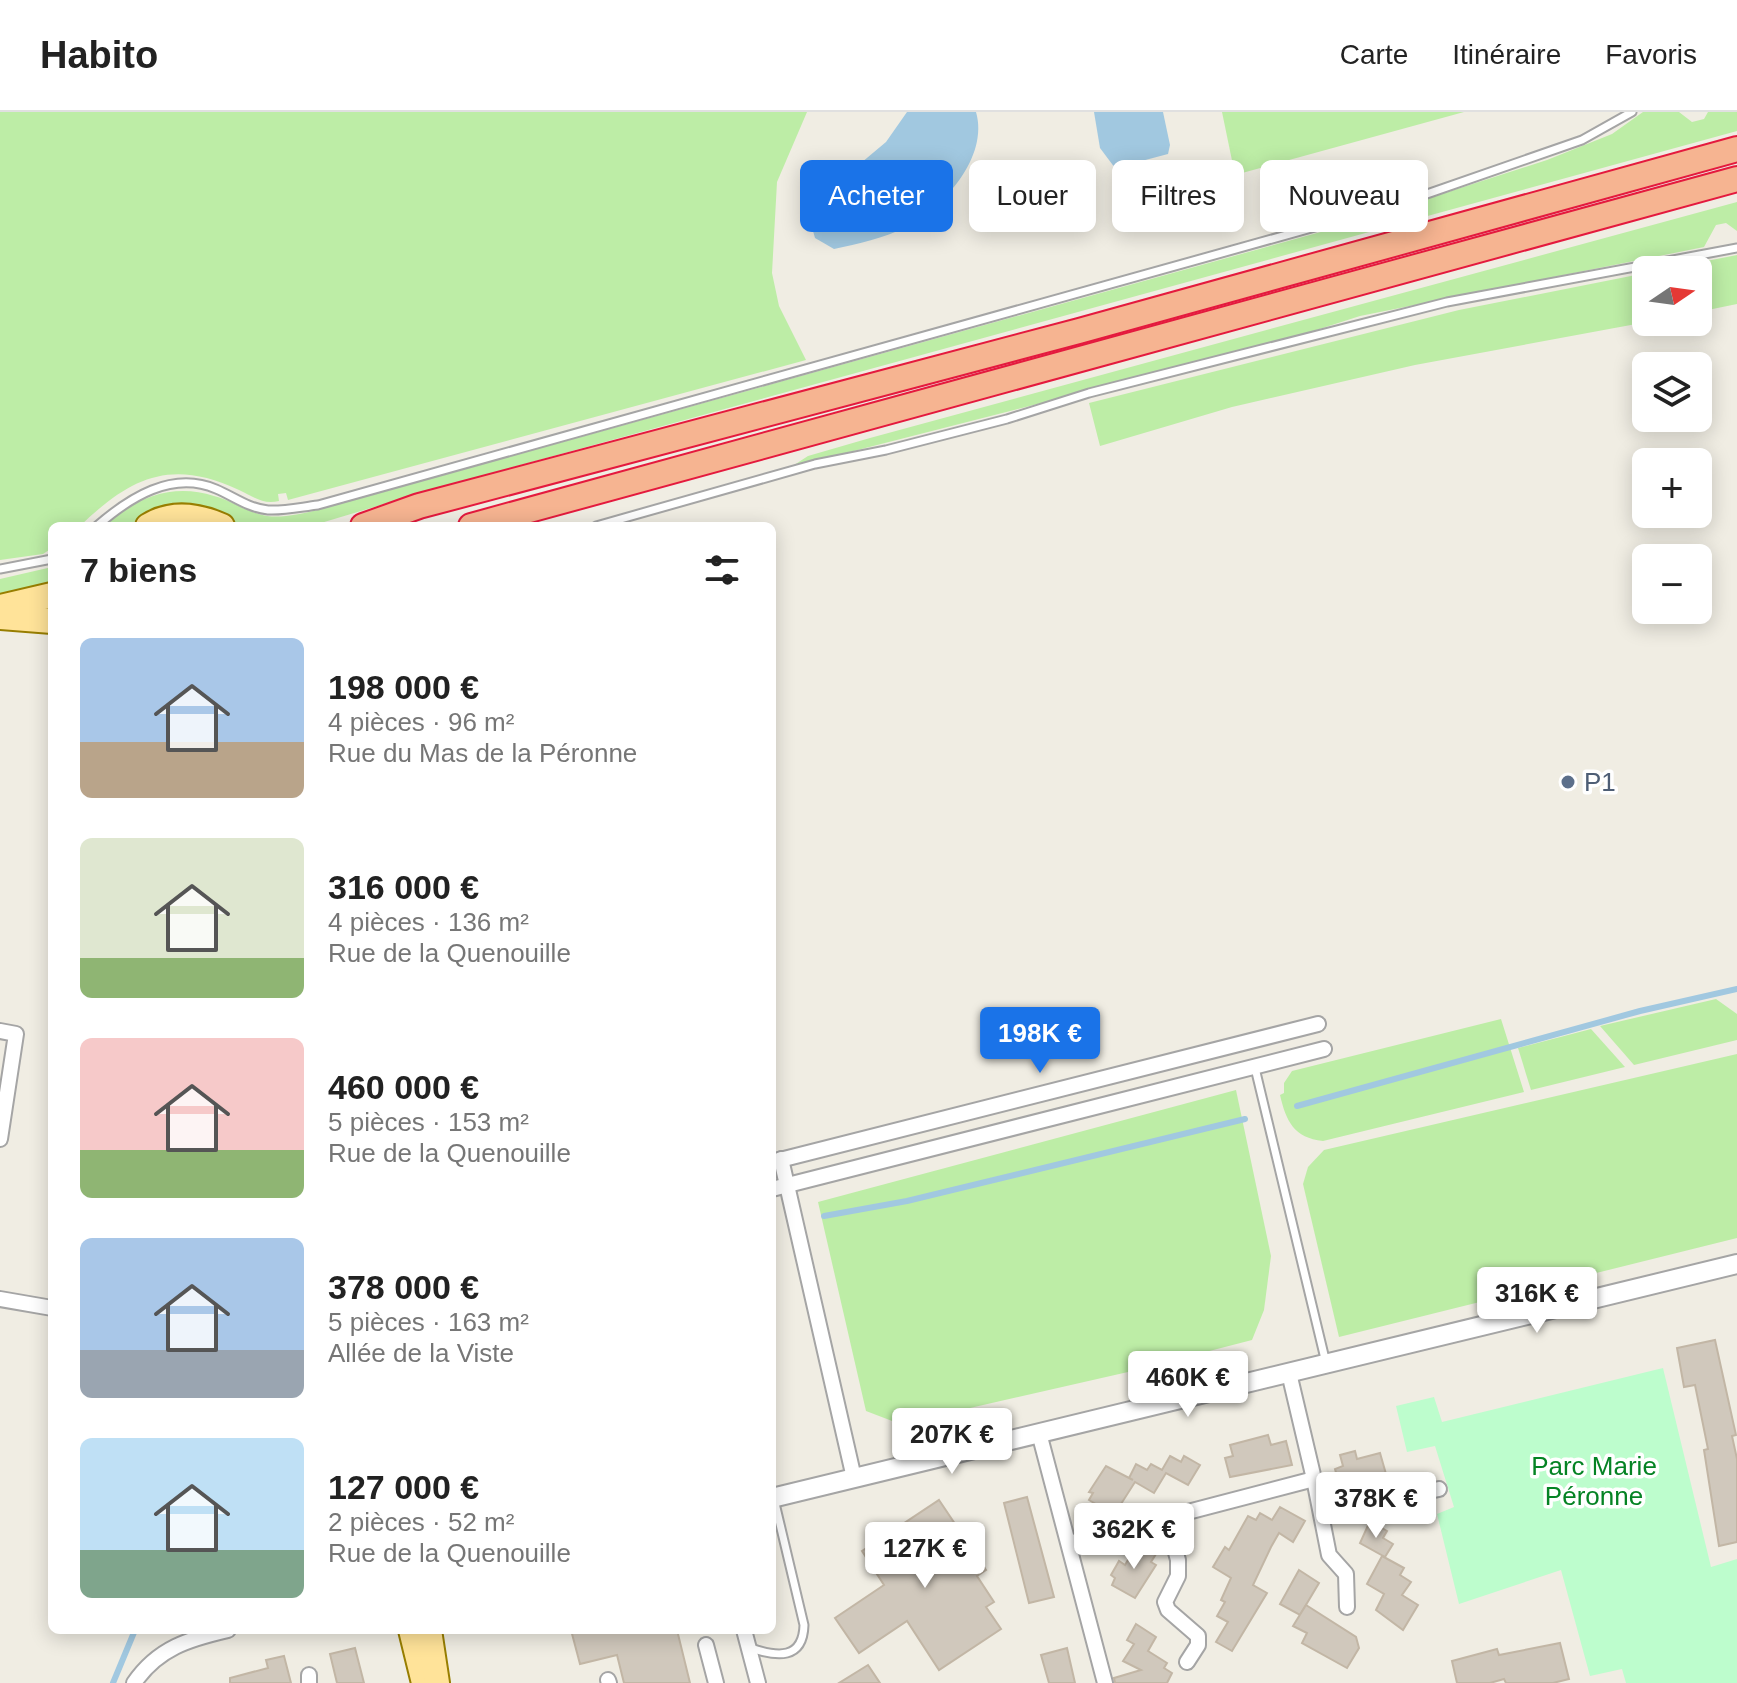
<!DOCTYPE html>
<html lang="fr">
<meta charset="utf-8">
<style>
:root{--surface:#fff;--page:#f2f2f2;--text:#222;--muted:#767676;--line:#e0e0e0;--accent:#1a73e8}
body{margin:0;font-family:Arial,sans-serif;background:var(--page);color:var(--text);height:100vh;display:flex;flex-direction:column;font-size:30px;white-space:nowrap}
*{box-sizing:border-box;margin:0}
p{font-size:26px;color:var(--muted)}
.icon{flex:none;width:44px;height:44px;fill:none;stroke:currentColor;stroke-width:2;stroke-linecap:round;stroke-linejoin:round}
.map{position:relative;flex:1;overflow:hidden}
.drawer{position:absolute;left:48px;top:410px;width:728px;height:1112px;display:flex;flex-direction:column;background:var(--surface);border-radius:12px;box-shadow:0 4px 20px #0003}
.drawer>*{flex:none}
.top-card{position:absolute;left:800px;top:48px;width:760px;height:72px;display:flex;gap:16px}
.needle{width:52px;rotate:77deg}
.controls{position:absolute;left:1632px;top:144px;display:grid;gap:16px}
.controls a{display:grid;place-items:center;width:80px;height:80px;border-radius:12px;background:var(--surface);box-shadow:0 4px 20px #0003;font-size:40px}
.price{position:absolute;translate:-50% -68px;padding:0 18px;border-radius:8px;background:#fff;color:#222;font-size:26px;line-height:52px;filter:drop-shadow(0 2px 4px #0008)}
.price::after{content:'';position:absolute;left:50%;top:48px;width:24px;height:18px;margin-left:-12px;background:inherit;clip-path:polygon(0 0,100% 0,50% 100%)}
.price.selected{background:var(--accent);color:#fff}
ul{padding:0;list-style:none}
li{display:flex;align-items:center;gap:24px;height:200px;padding:0 32px}
li span{display:grid;place-items:center;flex:none;width:224px;height:160px;border-radius:12px;color:#555}
li>.icon{margin-inline-start:auto}
span .icon{width:96px;height:96px;fill:#fffc;stroke-width:1}
li b{font-size:34px}
h2{display:flex;justify-content:space-between;align-items:center;height:96px;padding:0 32px;font-size:34px}
.tag{padding:0 28px;border-radius:12px;background:var(--surface);box-shadow:0 4px 20px #0003;font-size:28px;line-height:72px}
.tag.selected{background:var(--accent);color:#fff}
header{display:flex;align-items:center;gap:48px;box-sizing:border-box;height:112px;padding:0 40px;background:var(--surface);border-bottom:2px solid var(--line)}
header strong{font-size:38px}
nav{display:flex;gap:44px;margin-inline-start:auto;font-size:28px}
.map>svg:first-child{display:block}
</style>
<header>
<strong>Habito</strong>
<nav><a>Carte</a><a>Itinéraire</a><a>Favoris</a></nav>
</header>
<div class="map">
<svg width="1737" height="1571" viewBox="0 0 1737 1571">
<rect width="100%" height="100%" fill="#f0ede3"/>
<!-- grass -->
<g fill="#bdeda6">
<path d="M0,0H807L777,70L772,161L779,194L806,248L288,388L286,381L278,382L279,389C263,393 254,385 239,378C171,346 131,365 80,414H52V436L43,442L0,448Z"/>
<path d="M1222,0H1464L1235,63Z"/>
<path d="M1643,0H1679L1692,10L1704,7L1708,0H1737V19L444,374L311,414H240L230,406L178,393L157,395L128,414H106C135,385 173,371 214,384C233,389 248,401 267,404C283,406 301,402 317,398L1346,113L1547,48L1612,22Z"/>
<path d="M1737,90V119L1726,111L1716,113L1704,135L1360,204L1273,232L791,355L808,344L870,326Z"/>
<path d="M1737,143V192L1698,200V158H1661Z"/>
<path d="M1646,161L1647,210L1415,253L1232,295L1100,334L1089,291L1459,198Z"/>
<path d="M52,455V474L0,485V467Z"/>
<path d="M1716,887L1737,902V928L1634,953L1600,914Z"/>
<path d="M1501,907L1524,980L1323,1029C1294,1026 1286,1009 1280,983L1284,981V971L1292,959Z"/>
<path d="M1591,917L1625,955L1531,978L1518,936Z"/>
<path d="M1737,942V1126L1339,1225L1303,1072L1308,1055L1324,1038Z"/>
<path d="M1236,978L1271,1144L1264,1198L1252,1228L1128,1260L900,1312L866,1299L818,1090Z"/>
</g>
<!-- park -->
<path fill="#bdfdcd" d="M1663,1256L1711,1455L1737,1447V1571H1626L1622,1557L1590,1564L1561,1458L1459,1492L1437,1402L1454,1395L1435,1334L1407,1340L1396,1294L1434,1285L1442,1310Z"/>
<!-- water -->
<g fill="#a1c8e0">
<path d="M907,0H976C989,45 944,95 906,115C884,126 858,132 834,137L815,126L813,119L849,61L886,30Z"/>
<path d="M1094,0H1163L1170,33L1168,42L1115,56L1100,36Z"/>
</g>
<g fill="none" stroke-linecap="round" stroke-linejoin="round">
<!-- stream -->
<g stroke="#a1c8e0" stroke-width="6">
<path d="M1297,994L1640,899L1737,877"/>
<path d="M824,1104L907,1089L1245,1007"/>
<path d="M113,1571L135,1518"/>
</g>
</g>
<!-- building -->
<g fill="#d0c8bc" stroke="#c2b6a5" stroke-width="2">
<path d="M1715,1228L1736,1323L1732,1324L1737,1347V1430L1719,1434L1704,1338L1708,1337L1695,1273L1684,1275L1677,1236Z"/>
<path d="M1268,1323L1271,1333L1286,1329L1292,1353L1230,1365L1225,1346L1233,1344L1230,1333Z"/>
<path d="M1355,1339L1357,1347L1380,1341L1388,1369L1365,1375L1363,1369L1340,1375L1335,1357L1343,1354L1340,1343Z"/>
<path d="M1170,1344L1181,1350L1184,1344L1200,1353L1188,1373L1166,1361L1154,1381L1135,1370L1114,1403L1089,1388L1093,1381L1089,1380L1106,1354L1133,1368L1129,1366L1136,1352L1147,1358L1151,1352L1162,1358Z"/>
<path d="M1027,1385L1054,1485L1029,1491L1004,1391Z"/>
<path d="M939,1388L986,1458L977,1464L994,1490L986,1495L1001,1517L939,1558L907,1509L859,1541L835,1506L884,1473L862,1439Z"/>
<path d="M1280,1395L1305,1409L1293,1430L1279,1421L1271,1435L1253,1473L1267,1481L1232,1539L1216,1530L1228,1510L1217,1504L1225,1490L1221,1488L1231,1466L1213,1455L1225,1435L1229,1438L1248,1404L1256,1408L1260,1401L1272,1408Z"/>
<path d="M1370,1409L1387,1419L1383,1426L1393,1432L1385,1445L1360,1431Z"/>
<path d="M1138,1431L1156,1442L1151,1450L1156,1453L1135,1486L1112,1473L1115,1466L1111,1463L1119,1449L1125,1453Z"/>
<path d="M1382,1444L1404,1456L1400,1463L1411,1470L1402,1483L1418,1493L1403,1518L1376,1498L1384,1482L1367,1472Z"/>
<path d="M1299,1458L1319,1471L1300,1503L1280,1492Z"/>
<path d="M1306,1493L1356,1525L1359,1536L1347,1556L1302,1531L1307,1521L1293,1514Z"/>
<path d="M1136,1512L1156,1525L1148,1539L1167,1551L1164,1556L1172,1561L1167,1571H1115L1114,1566L1141,1558L1123,1549L1134,1532L1127,1528Z"/>
<path d="M571,1518H677L690,1571H624L617,1543L580,1552Z"/>
<path d="M1560,1531L1569,1567L1553,1571H1506L1504,1567L1490,1571H1457L1452,1549L1497,1537L1499,1543Z"/>
<path d="M355,1536L364,1571H337L330,1542Z"/>
<path d="M1067,1536L1075,1571H1049L1041,1543Z"/>
<path d="M284,1544L291,1571H230V1566L268,1556L266,1548Z"/>
<path d="M868,1553L880,1571H839Z"/>
</g>
<g fill="none" stroke-linecap="round" stroke-linejoin="round">
<!-- service casing -->
<g stroke="#a5a5a5" stroke-width="11">
<g id="service">
<path d="M97,414C129,386 172,358 216,377C233,384 248,396 268,398C284,399 301,395 318,393L1401,91L1582,28L1632,0"/>
<path d="M596,414L815,352L886,338L1007,307L1089,281L1447,190L1737,136"/>
<path d="M0,457L52,447"/>
<path d="M1255,956L1326,1251"/>
<path d="M751,1536C777,1545 803,1548 804,1513L774,1387"/>
</g>
</g>
<!-- minor casing -->
<g stroke="#a5a5a5" stroke-width="18">
<g id="minor">
<path d="M0,919L16,922L0,1027"/>
<path d="M781,1047L854,1366"/>
<path d="M772,1050L1318,912"/>
<path d="M772,1077L1324,937"/>
<path d="M0,1187L52,1196"/>
<path d="M1039,1321L1105,1571"/>
<path d="M1314,1367L1329,1443L1346,1462L1347,1495"/>
<path d="M1323,1401L1439,1377"/>
<path d="M1166,1404L1178,1448V1464L1165,1490L1168,1498L1198,1524V1533L1187,1550"/>
<path d="M1069,1431L1314,1367L1289,1261"/>
<path d="M744,1518L758,1571"/>
<path d="M706,1533L716,1571"/>
<path d="M309,1563V1571"/>
<path d="M608,1568L609,1571"/>
<path d="M134,1571C158,1536 189,1527 228,1518"/>
</g>
</g>
<!-- tertiary casing -->
<g stroke="#a5a5a5" stroke-width="22">
<path id="tertiary" d="M772,1386L1737,1152"/>
</g>
<!-- primary casing -->
<g stroke="#987e00" stroke-width="28">
<g id="primary">
<path d="M148,414C172,399 197,403 222,414"/>
<path d="M0,495L52,483"/>
<path d="M0,505L52,509"/>
<path d="M411,1518L424,1571"/>
<path d="M429,1518L437,1571"/>
</g>
</g>
<!-- trunk casing -->
<g stroke="#e41a3e" stroke-width="28">
<g id="trunk">
<path d="M363,414L419,394L1079,219L1737,37"/>
<path d="M471,414L1737,67"/>
</g>
</g>
<!-- service -->
<use href="#service" stroke="#fff" stroke-width="7"/>
<!-- minor -->
<use href="#minor" stroke="#fff" stroke-width="14"/>
<!-- tertiary -->
<use href="#tertiary" stroke="#fff" stroke-width="18"/>
<!-- primary -->
<use href="#primary" stroke="#ffe399" stroke-width="24"/>
<!-- trunk -->
<use href="#trunk" stroke="#f6b491" stroke-width="24"/>
</g>
<!-- markers -->
<circle fill="#5c6f8a" stroke="#fff" stroke-width="3" cx="1568" cy="670" r="8"/>
<g text-anchor="middle" dominant-baseline="central" stroke-width="7" stroke-linejoin="round" paint-order="stroke">
<!-- service labels -->
<g font-size="26" fill="#4e5e75" stroke="#fff" text-anchor="start">
<text x="1584" y="670">P1</text>
</g>
<!-- park labels -->
<g font-size="26" fill="#058324" stroke="#fff">
<text x="1594" y="1354">Parc Marie<tspan x="1594" dy="30">Péronne</tspan></text>
</g>
</g>
</svg>
<div class="controls">
<a><svg class="needle" viewBox="-14 -14 28 28"><path d="M0-13l5 13h-10z" fill="#e53935"/><path d="M0 13l5-13h-10z" fill="#767676"/></svg></a>
<a><svg class="icon" aria-label="layers" viewBox="0 0 24 24"><path d="M12 4l9 5-9 5-9-5zM3 14l9 5 9-5"/></svg></a>
<a>+</a>
<a>−</a>
</div>
<b class="price selected" style="left:1040px;top:963px">198K €</b>
<b class="price" style="left:1537px;top:1223px">316K €</b>
<b class="price" style="left:1188px;top:1307px">460K €</b>
<b class="price" style="left:952px;top:1364px">207K €</b>
<b class="price" style="left:1376px;top:1428px">378K €</b>
<b class="price" style="left:1134px;top:1459px">362K €</b>
<b class="price" style="left:925px;top:1478px">127K €</b>
<div class="top-card">
<a class="tag selected">Acheter</a>
<a class="tag">Louer</a>
<a class="tag">Filtres</a>
<a class="tag">Nouveau</a>
</div>
<section class="drawer">
<h2>7 biens<svg class="icon" aria-label="filters" viewBox="0 0 24 24"><path d="M4 7h16M4 17h16"/><circle cx="9" cy="7" r="2"/><circle cx="15" cy="17" r="2"/></svg></h2>
<ul>
<li><span style="background:linear-gradient(#a9c7e8 65%,#b9a48a 0)"><svg class="icon" aria-label="home" viewBox="0 0 24 24"><path d="M3 11l9-7 9 7M6 9v11h12V9"/></svg></span><div><b>198 000 €</b><p>4 pièces · 96 m²</p><p>Rue du Mas de la Péronne</p></div></li>
<li><span style="background:linear-gradient(#dfe7d0 75%,#8fb573 0)"><svg class="icon" aria-label="home" viewBox="0 0 24 24"><path d="M3 11l9-7 9 7M6 9v11h12V9"/></svg></span><div><b>316 000 €</b><p>4 pièces · 136 m²</p><p>Rue de la Quenouille</p></div></li>
<li><span style="background:linear-gradient(#f6c9c9 70%,#8fb573 0)"><svg class="icon" aria-label="home" viewBox="0 0 24 24"><path d="M3 11l9-7 9 7M6 9v11h12V9"/></svg></span><div><b>460 000 €</b><p>5 pièces · 153 m²</p><p>Rue de la Quenouille</p></div></li>
<li><span style="background:linear-gradient(#a9c7e8 70%,#9aa5b1 0)"><svg class="icon" aria-label="home" viewBox="0 0 24 24"><path d="M3 11l9-7 9 7M6 9v11h12V9"/></svg></span><div><b>378 000 €</b><p>5 pièces · 163 m²</p><p>Allée de la Viste</p></div></li>
<li><span style="background:linear-gradient(#bfe0f5 70%,#7fa58c 0)"><svg class="icon" aria-label="home" viewBox="0 0 24 24"><path d="M3 11l9-7 9 7M6 9v11h12V9"/></svg></span><div><b>127 000 €</b><p>2 pièces · 52 m²</p><p>Rue de la Quenouille</p></div></li>
</ul>
</section>
</div>
